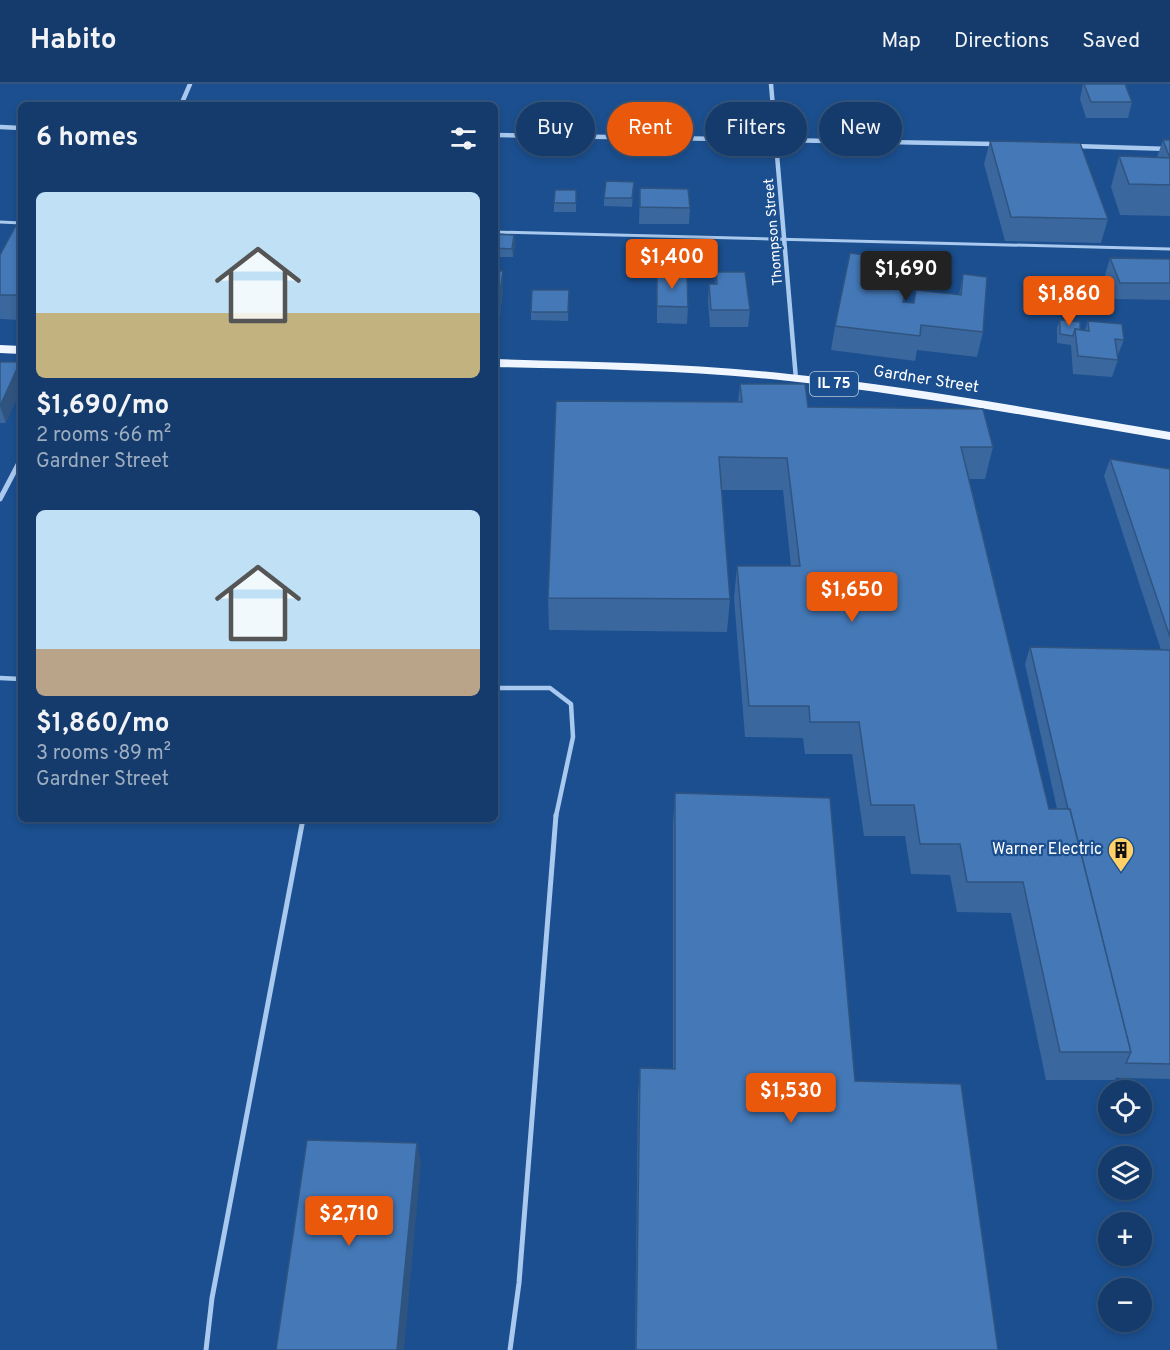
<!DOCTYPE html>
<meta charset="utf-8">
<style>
:root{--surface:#143b6b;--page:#214673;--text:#f1f3f6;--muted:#9dadc1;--line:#33557e;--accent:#ea580c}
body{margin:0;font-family:Overpass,sans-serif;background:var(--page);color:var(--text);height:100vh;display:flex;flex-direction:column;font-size:22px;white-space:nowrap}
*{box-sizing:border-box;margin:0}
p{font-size:20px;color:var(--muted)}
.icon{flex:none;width:33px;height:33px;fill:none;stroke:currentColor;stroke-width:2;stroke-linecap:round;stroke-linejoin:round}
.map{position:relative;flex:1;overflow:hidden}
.side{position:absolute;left:18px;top:18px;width:480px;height:720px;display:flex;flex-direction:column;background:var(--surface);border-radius:9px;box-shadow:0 3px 9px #0003,0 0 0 2px var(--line)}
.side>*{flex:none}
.top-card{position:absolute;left:516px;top:18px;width:564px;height:54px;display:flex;gap:12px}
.controls{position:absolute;left:1098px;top:996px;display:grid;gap:12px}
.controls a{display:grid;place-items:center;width:54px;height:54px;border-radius:50%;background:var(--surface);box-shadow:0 3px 9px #0003,0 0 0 2px var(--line);font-size:30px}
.price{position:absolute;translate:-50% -51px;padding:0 14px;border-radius:6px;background:var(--accent);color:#fff;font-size:20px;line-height:39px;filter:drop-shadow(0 2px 3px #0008)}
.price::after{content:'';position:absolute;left:50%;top:36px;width:18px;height:14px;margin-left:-9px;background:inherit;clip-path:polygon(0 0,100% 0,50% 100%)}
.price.on{background:#222;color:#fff}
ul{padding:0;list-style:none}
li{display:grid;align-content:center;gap:12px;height:318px;padding:0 18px}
li span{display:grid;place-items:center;height:186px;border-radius:9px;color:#555}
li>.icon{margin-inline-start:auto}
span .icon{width:108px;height:108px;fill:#fffc;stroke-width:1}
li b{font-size:26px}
h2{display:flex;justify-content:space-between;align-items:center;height:72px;padding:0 18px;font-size:26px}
.tag{padding:0 21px;border-radius:27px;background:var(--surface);box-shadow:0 3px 9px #0003,0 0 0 2px var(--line);font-size:21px;line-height:54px}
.tag.on{background:var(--accent);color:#fff}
header{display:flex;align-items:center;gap:36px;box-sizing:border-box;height:84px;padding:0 30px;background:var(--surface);border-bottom:2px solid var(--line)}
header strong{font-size:28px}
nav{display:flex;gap:33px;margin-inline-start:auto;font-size:21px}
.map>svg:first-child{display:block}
</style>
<header>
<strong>Habito</strong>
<nav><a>Map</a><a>Directions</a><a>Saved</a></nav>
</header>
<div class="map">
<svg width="1170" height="1266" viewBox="0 0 1170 1266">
<rect width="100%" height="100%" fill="#1b4f8f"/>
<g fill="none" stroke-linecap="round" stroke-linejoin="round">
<!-- lane-far2 -->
<g stroke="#a9c9ee" stroke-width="3">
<path d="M0,138L21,139"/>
<path d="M495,148L1170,165"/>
</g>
<!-- lane-far1 -->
<g stroke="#a9c9ee" stroke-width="4.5">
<path d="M0,594L21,595"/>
<path d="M495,604H550L571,620L573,653L556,732"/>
</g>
<!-- lane -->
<g stroke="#a9c9ee" stroke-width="5">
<path d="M206,1266L212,1214L303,735"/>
<path d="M510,1266L519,1199L556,731"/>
</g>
<!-- street-far1 -->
<g stroke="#a9c9ee" stroke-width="4.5">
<path d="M771,0L796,295"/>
<path d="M181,21L190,0"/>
<path d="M0,43L21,44"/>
<path d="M495,51L995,60"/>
<path d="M1074,62L1170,65"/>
</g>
<!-- street -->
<path stroke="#a9c9ee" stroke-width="5" d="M0,415L21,375"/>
<!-- primary -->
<g fill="#f0f6ff" fill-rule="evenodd">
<path d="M0,261L21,262V270L0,269Z"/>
<path d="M495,275C593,278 691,279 789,290C917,303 1043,327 1170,348V356C1043,335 917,311 789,297C691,286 593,285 495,283Z"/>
</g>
</g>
<!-- wall -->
<g fill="#3a679d">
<path d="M1083,0H1125L1132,18L1128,34H1086L1080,15Z"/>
<path d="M1163,56H1170V132L1120,131L1111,103L1119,72L1157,73Z"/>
<path d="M990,57L1108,135L1101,159L1005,157L984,80Z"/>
<path d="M634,98L632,123L604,122V114Z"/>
<path d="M640,104L690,124L689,140H639Z"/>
<path d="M576,106V128H554V119Z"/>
<path d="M21,132V236L0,235V171Z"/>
<path d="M495,150L514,151L515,159L513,173H495Z"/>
<path d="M1110,174L1170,175V216L1114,215L1105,191Z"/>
<path d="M870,183L903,218L913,219L916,206L959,211L963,190L983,248L977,273L917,266L915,277L831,266L835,242Z"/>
<path d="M495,187H503V204L500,232H495Z"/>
<path d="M716,188L750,226L748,243H710L708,217L709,200H715Z"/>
<path d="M657,190L688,223L687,240L657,239Z"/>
<path d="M569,206L568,237L531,236V228Z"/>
<path d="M1060,236L1080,246H1085L1088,237L1124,256L1117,273L1118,276L1112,293L1073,290L1071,261L1057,259V244Z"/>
<path d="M0,278L6,339H0Z"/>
<path d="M740,300L808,323L993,363L985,395H969L1049,725H1057L1025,580L1030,563L1161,566L1104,392L1110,375L1170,385V995L1118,994L1117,993L1115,996H1046L1011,829L957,828L950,791L911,790L905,752H864L852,670H805L803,654L745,653L734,514L737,482H791L783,406H722L730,515L727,548L549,546L548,514L738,318Z"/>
<path d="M675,709L855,997L998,1266H635L638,1011L640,984L673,985V740Z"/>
</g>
<!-- shaded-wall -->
<g fill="#305480">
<path d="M514,151L515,159L513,173L512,165Z"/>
<path d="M503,187V204L500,232L499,215Z"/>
<path d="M20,278L21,282V306L6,339L0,322Z"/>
<path d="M417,1059L421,1079L404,1266H397Z"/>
</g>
<!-- building -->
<g fill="#4478b7" stroke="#305480" stroke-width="1.5">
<path d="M1084,0H1125L1132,18H1091Z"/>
<path d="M1163,56H1170V101L1129,100L1119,72L1170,74Z"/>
<path d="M990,57L1080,59L1108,135L1011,133Z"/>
<path d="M606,97L634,98L632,114H604Z"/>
<path d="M640,104L688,105L690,124L640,123Z"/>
<path d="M555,106H576V119H554Z"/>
<path d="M21,132V211H0V171Z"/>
<path d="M495,150L514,151L512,165L495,164Z"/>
<path d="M850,169L872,172L870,183L907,187L903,218L914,219L916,206L961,211L963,190L987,193L983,248L921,241L920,252L835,242Z"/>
<path d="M1110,174L1170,175V199H1120Z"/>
<path d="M495,187H503L499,215H495Z"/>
<path d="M716,188H745L750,226H711L709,200H717Z"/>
<path d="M657,190H687L688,223L657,222Z"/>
<path d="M532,206H569L568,228H531Z"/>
<path d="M1060,236L1080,238V246L1075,245L1073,252L1060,250Z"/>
<path d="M1088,237L1122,240L1124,256L1115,255L1118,276L1078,272L1075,245L1089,247Z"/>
<path d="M0,278H20L0,322Z"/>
<path d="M740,300H805L808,323L983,325L993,363H961L1049,725H1070L1131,968H1060L1023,798H967L960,760H920L914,721H871L859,638H810L809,622H749L737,482H800L787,374L719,373L730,515L548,514L556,317L742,318Z"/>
<path d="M1110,375L1170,385V553Z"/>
<path d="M1030,563L1170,566V980L1126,979L1131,968L1070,725H1068Z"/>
<path d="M675,709L830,714L855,997L961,1000L998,1266H636L640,984L675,985Z"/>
<path d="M307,1056L417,1059L397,1266H276Z"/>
</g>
<!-- icons -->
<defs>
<g id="building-pin" transform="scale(1.35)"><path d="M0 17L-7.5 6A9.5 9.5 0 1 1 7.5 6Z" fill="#ffd166" stroke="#1b4f8f"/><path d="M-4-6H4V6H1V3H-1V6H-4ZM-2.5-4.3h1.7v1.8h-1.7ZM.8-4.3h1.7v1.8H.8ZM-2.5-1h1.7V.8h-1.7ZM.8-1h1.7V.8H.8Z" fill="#111"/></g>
</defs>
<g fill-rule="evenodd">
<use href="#building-pin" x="1121" y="766"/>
</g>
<g text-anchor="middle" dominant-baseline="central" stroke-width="4.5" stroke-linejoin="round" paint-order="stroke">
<!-- far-street labels -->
<g font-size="14" fill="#fff" stroke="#1b4f8f">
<text transform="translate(774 148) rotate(-95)">Thompson Street</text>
</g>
<!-- shield labels -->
<rect fill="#1b4f8f" stroke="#bbcadd" stroke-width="1.5" x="810" y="288" width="48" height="24" rx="4.5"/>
<g font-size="15" font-weight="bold" fill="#fff">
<text x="834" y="300">IL 75</text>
</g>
<!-- street labels -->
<g font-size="16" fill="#fff" stroke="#1b4f8f">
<text transform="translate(926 296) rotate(9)">Gardner Street</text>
</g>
<!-- poi labels -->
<g font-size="16" fill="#fff" stroke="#1b4f8f" text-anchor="end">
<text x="1102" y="766">Warner Electric</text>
</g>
</g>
</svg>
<div class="controls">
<a><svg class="icon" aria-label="locate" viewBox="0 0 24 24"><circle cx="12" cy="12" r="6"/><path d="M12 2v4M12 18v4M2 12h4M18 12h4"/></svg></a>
<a><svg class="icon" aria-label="layers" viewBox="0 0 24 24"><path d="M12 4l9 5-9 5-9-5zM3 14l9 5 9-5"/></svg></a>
<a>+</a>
<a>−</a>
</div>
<b class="price" style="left:672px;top:206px">$1,400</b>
<b class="price on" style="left:906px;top:218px">$1,690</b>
<b class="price" style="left:1069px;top:243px">$1,860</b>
<b class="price" style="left:852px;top:539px">$1,650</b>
<b class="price" style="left:791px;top:1040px">$1,530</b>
<b class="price" style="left:349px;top:1163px">$2,710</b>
<div class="top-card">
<a class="tag">Buy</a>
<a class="tag on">Rent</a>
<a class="tag">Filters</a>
<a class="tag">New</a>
</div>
<section class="side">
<h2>6 homes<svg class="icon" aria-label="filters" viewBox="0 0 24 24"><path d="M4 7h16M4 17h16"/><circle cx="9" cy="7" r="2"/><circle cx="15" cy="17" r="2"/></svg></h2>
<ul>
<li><span style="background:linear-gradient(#bfe0f5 65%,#c2b280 0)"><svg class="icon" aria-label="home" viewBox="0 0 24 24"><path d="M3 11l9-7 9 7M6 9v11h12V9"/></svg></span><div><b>$1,690/mo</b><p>2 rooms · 66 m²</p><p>Gardner Street</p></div></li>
<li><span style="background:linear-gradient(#bfe0f5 75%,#b9a48a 0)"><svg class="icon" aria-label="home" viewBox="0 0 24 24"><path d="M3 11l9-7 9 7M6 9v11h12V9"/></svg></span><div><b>$1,860/mo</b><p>3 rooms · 89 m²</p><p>Gardner Street</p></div></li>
</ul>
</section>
</div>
